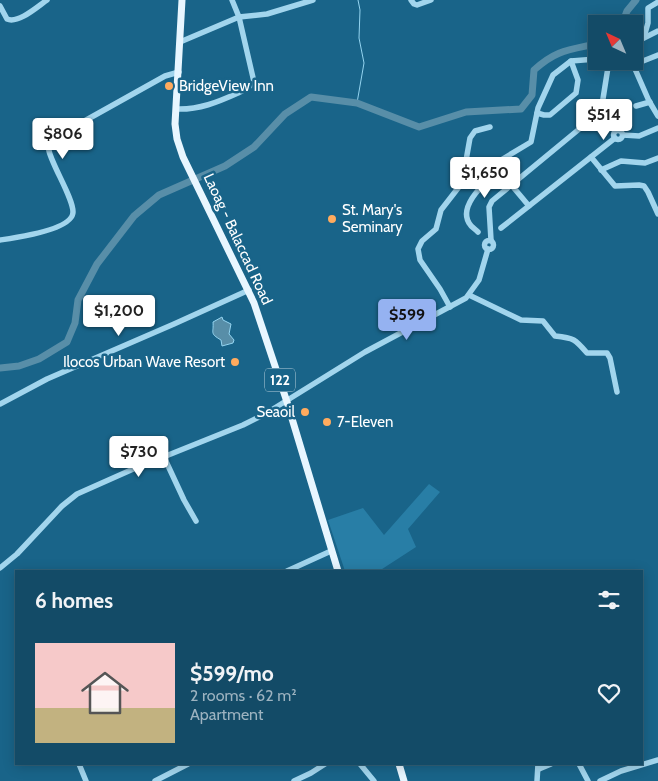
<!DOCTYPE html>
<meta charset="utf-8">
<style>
:root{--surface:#134b67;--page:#1c526d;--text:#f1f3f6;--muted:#9db3c0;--line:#32637b;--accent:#95b2f1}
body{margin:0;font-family:Cabin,sans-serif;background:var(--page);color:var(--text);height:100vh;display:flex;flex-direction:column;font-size:19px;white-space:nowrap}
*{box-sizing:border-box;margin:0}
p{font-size:16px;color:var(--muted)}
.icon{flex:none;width:28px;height:28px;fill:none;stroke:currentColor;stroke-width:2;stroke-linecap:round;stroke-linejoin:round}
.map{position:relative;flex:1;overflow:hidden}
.side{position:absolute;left:15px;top:570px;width:628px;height:195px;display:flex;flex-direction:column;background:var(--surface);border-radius:0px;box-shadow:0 2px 12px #0003,0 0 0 1px var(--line)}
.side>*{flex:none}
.needle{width:32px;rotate:316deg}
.controls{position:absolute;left:588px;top:15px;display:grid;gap:10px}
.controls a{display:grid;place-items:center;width:55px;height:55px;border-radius:0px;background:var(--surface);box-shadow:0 2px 12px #0003,0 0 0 1px var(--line);font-size:25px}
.price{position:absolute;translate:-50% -42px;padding:0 11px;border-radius:5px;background:#fff;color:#222;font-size:16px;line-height:32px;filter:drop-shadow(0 1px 2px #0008)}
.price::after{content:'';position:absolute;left:50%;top:30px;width:15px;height:11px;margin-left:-8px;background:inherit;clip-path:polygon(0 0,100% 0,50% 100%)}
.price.active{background:var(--accent);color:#111}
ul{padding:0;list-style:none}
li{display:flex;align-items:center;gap:15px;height:125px;padding:0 20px}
li span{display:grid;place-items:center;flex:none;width:140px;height:100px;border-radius:0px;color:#555}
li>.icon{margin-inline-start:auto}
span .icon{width:60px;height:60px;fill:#fffc;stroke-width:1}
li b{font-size:21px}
h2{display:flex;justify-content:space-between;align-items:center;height:60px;padding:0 20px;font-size:21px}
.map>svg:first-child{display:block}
</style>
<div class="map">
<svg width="658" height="781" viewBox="0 0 658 781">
<rect width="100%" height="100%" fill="#196489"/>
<!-- green -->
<path fill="#287ea6" d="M429,484L440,492L408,529L416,547L379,571H345L328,520L363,508L384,535Z"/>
<!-- water -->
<path fill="#588ea8" stroke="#94d4f0" d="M222,317L223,320L231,324L229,334L234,340L233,343L222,346L221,340C209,333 214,333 213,322Z"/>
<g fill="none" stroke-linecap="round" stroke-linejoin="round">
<!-- stream -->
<path stroke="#94d4f0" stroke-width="1" d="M357,103L364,63L359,38L360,10L358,0"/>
<!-- river -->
<g stroke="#588ea8" stroke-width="7">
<path d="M622,24L627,11L636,0"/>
<path d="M0,368L19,366L39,359L67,342L75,323L78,300L97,264L134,216L159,195L225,166L254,147L285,114L311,97L357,103L419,127L466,112L521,109L532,95L534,70C556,50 568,50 596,44"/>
</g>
<!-- minor -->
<g stroke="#a2d5ed" stroke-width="5.5">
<path d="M411,0L414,4L417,5L431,0"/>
<path d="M0,6L7,19C18,24 37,7 47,0"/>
<path d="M644,37L648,23V8L658,2"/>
<path d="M180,42L239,17L267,14L313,0"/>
<path d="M634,43L658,31"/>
<path d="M658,55L638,63L635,69L649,101L658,116"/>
<circle cx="602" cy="112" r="7"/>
<path d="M602,105L609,61"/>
<path d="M636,106L650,102"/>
<path d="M176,109C199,110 218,102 238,93C244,90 250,87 254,82L239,17L232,0"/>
<path d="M537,113L544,115H550L576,93L578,80L571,61"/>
<path d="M606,118L615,131"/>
<circle cx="618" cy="135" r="4.5"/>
<path d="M623,135L639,136L658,128"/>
<path d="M591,157L615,186L639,185L644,186L648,192L658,214"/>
<path d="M601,170L621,161L645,163L658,158"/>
<path d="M484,184L480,179L479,173L486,167L496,163"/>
<path d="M529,206L498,169L496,163L531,142L538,108L553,75L571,61L596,59"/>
<path d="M501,228L615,138"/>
<path d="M478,232C475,229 471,227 469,223C458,205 487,180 499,171"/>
<path d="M0,240C14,238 73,230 73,212C73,198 53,167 49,151L48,146L54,138L165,76L179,72"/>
<path d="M491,240L489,207L492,201L595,116"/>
<circle cx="489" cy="245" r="4.5"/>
<path d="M469,295L521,320L543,321L555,336C574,338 575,339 587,353H607L610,358L617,392"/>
<path d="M450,307L440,289L420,260L418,249L422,241L436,229L441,210L462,183L470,138L475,131L490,127"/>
<path d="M0,404L47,379L174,324L249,290"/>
<path d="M164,457L184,500L196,521"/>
<path d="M0,568L17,554L62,506L77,494L131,470L243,425L265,414L365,352L466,298L479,280L488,249"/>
<path d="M287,571L331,551"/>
<path d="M79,764L86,781"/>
<path d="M360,764L374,781"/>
<path d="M579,764L588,781"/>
<path d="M539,769L551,764"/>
<path d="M155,781L188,764"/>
<path d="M294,781L311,773L325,764"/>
<path d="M537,781L538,764"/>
<path d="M600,781L621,771L658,760"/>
</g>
<!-- major -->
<g stroke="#e8f6ff" stroke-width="7">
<path d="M182,0L175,124L177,139L183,157L254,303L287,402L338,571"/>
<path d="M399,764L404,781"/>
</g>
</g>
<!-- markers -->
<g fill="#ffab5e" stroke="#196489" stroke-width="2">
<circle cx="169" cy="86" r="5"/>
<circle cx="332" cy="219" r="5"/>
<circle cx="235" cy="362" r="5"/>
<circle cx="305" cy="412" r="5"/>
<circle cx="327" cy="422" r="5"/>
</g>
<g text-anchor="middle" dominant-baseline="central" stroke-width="5" stroke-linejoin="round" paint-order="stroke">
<!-- shield labels -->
<rect fill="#196489" stroke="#bad0dc" stroke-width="1" x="265" y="368.5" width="30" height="23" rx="4"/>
<g font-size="14" font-weight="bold" fill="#fff">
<text x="280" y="380">122</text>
</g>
<!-- poi labels -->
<g font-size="15" fill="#fff" stroke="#196489" text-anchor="start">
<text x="179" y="86">BridgeView Inn</text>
<text x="342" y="210">St. Mary's<tspan x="342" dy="17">Seminary</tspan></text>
<text x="225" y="362" text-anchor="end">Ilocos Urban Wave Resort</text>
<text x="295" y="412" text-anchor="end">Seaoil</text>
<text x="337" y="422">7-Eleven</text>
</g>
<!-- street labels -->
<g font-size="15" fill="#fff" stroke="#196489">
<text transform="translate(238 239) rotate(65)">Laoag - Balaccad Road</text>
</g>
</g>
</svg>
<div class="controls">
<a><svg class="needle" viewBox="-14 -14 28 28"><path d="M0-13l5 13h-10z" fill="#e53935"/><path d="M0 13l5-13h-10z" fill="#9db3c0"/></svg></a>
</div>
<b class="price" style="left:604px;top:141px">$514</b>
<b class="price" style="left:63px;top:160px">$806</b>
<b class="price" style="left:485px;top:199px">$1,650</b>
<b class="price" style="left:119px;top:337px">$1,200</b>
<b class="price active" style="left:407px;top:341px">$599</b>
<b class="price" style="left:139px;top:478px">$730</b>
<section class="side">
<h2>6 homes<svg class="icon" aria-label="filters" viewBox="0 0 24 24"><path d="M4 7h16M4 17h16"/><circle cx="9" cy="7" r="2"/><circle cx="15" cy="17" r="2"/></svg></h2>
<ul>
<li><span style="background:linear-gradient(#f6c9c9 65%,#c2b280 0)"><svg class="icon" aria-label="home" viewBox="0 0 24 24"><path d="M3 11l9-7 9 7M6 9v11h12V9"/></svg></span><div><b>$599/mo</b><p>2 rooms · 62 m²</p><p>Apartment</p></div><svg class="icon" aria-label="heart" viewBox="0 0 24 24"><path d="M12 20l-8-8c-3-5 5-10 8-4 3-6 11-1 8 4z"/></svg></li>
</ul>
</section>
</div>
